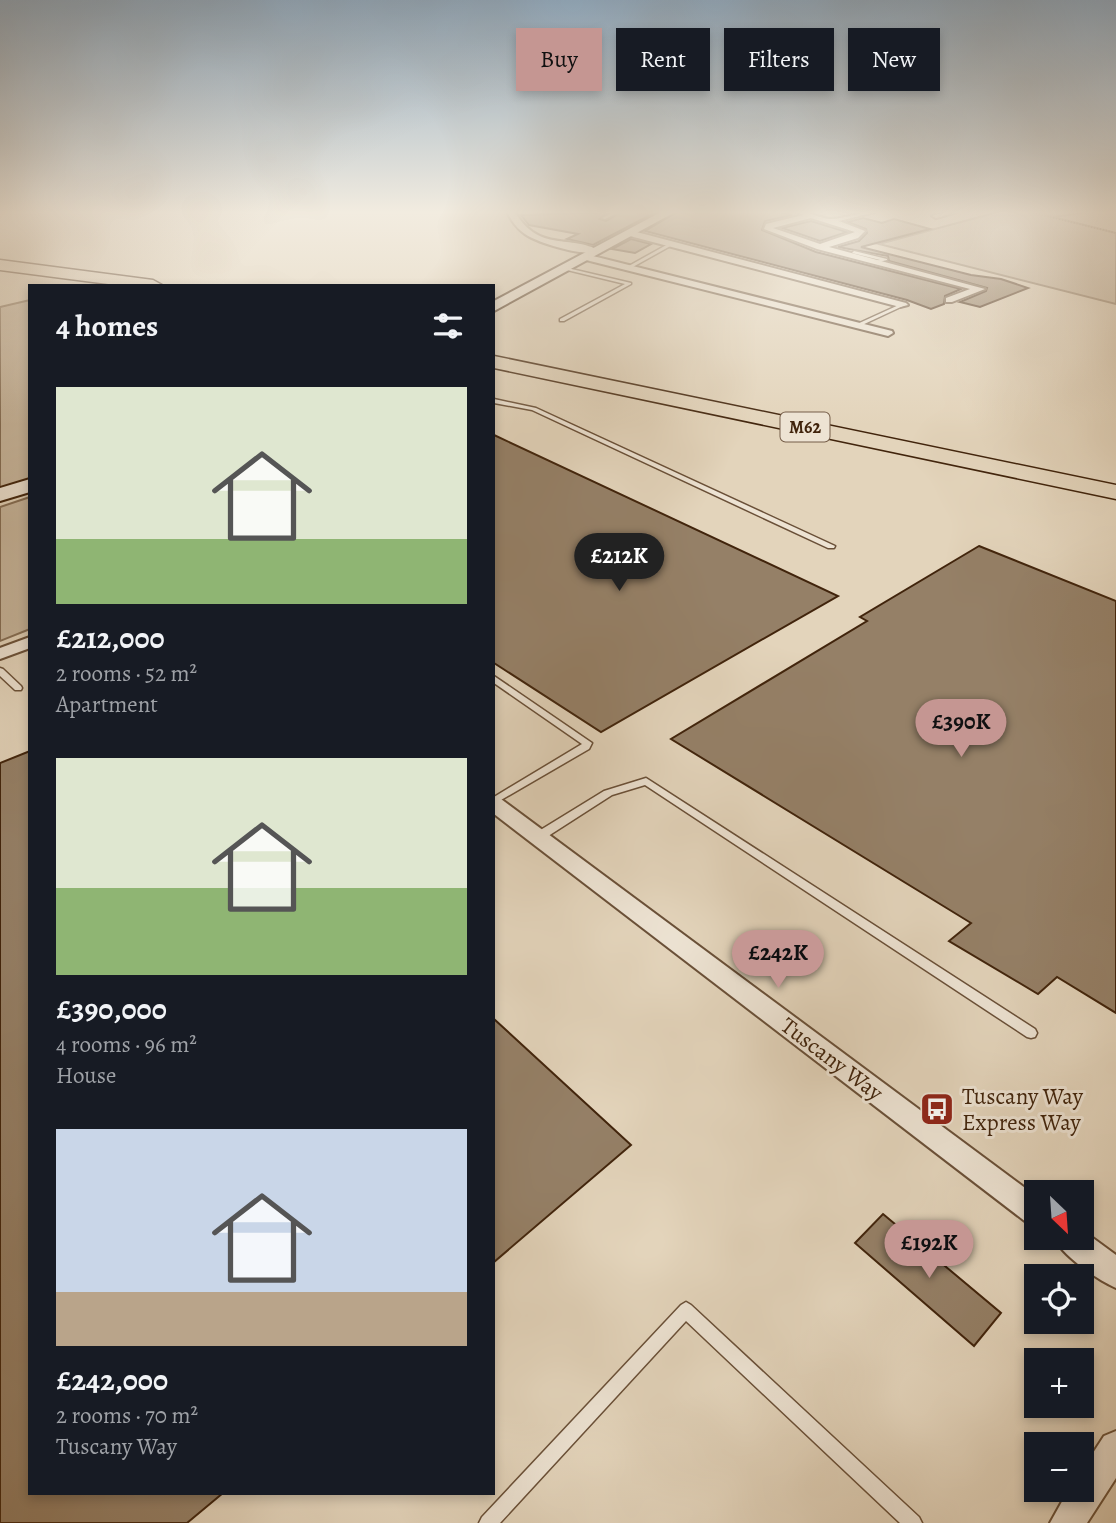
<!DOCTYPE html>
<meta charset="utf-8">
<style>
:root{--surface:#171b24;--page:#20242c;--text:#f1f3f6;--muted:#9ea1a6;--accent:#c59692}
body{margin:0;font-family:Alegreya,serif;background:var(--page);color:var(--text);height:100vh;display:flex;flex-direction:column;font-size:26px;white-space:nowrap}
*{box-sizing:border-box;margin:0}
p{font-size:23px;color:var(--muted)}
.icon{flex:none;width:38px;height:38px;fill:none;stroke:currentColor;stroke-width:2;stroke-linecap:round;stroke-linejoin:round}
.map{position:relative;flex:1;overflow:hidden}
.drawer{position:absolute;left:28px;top:284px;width:467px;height:1211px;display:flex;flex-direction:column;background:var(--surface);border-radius:0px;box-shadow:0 4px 10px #0003}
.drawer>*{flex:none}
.top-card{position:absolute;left:516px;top:28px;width:494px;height:63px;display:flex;gap:14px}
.needle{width:46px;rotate:155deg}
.buttons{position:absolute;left:1024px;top:1180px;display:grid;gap:14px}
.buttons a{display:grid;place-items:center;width:70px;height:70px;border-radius:0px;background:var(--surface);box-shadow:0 4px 10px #0003;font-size:35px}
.price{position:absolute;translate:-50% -60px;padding:0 16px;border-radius:24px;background:var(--accent);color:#111;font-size:23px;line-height:46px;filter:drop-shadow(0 2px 4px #0008)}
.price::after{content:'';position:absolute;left:50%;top:42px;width:21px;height:16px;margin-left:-10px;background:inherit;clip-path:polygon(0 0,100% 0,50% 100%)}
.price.current{background:#222;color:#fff}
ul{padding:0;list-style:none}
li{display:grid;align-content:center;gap:14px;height:371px;padding:0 28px}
li span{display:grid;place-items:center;height:217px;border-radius:0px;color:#555}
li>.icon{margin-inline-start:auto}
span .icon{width:126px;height:126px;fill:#fffc;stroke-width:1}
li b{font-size:30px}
h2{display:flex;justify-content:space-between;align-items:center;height:84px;padding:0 28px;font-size:30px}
.chip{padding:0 24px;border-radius:0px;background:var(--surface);box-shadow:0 4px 10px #0003;font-size:24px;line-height:63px}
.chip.current{background:var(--accent);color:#111}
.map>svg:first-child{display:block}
</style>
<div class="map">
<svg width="1116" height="1523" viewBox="0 0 1116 1523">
<rect width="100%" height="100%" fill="#e3d4bb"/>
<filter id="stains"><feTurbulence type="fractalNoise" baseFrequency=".00286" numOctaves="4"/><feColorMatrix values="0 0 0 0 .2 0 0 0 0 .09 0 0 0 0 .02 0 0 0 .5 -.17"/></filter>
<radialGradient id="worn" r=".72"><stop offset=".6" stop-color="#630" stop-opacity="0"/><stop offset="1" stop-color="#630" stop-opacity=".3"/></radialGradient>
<!-- green -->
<g fill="#c7b69d" stroke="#846d54" stroke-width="2">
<path d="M998,212H1090L1053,217L1116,233V304L879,244Z"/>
<path d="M30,300V479L0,489V307Z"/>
<path d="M30,497V629L0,641V507Z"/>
</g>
<!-- building -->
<g fill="#958067" stroke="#41240c" stroke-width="2">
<path d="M609,212L600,219L606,221L621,212H656L593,245L567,239L578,234L529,225L521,215Z"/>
<path d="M677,212H780L792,215L765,221L762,230L816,252L961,289L945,296L944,304L931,309L907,300L645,231Z"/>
<path d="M863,218L882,223L894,219L930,229L861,247L971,275L1001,279L1028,288L980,307L960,302L986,291L987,288L889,261L888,256L838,247L859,241L867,233L866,229L848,222Z"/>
<path d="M811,221L847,232L820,241L782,228Z"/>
<path d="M631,239L651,244L635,253L612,249Z"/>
<path d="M494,435L838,596L601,732L494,663Z"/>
<path d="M979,546L1116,601V1013L1057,977L1038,994L949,941L971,923L671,739L867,621L860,617Z"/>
<path d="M30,751V1493H223L187,1523H0V763Z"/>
<path d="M494,1019L631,1145L494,1262Z"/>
<path d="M883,1214L1001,1313L974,1346L855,1243Z"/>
</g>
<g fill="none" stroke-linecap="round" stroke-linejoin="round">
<!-- lane casing -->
<g stroke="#6a5038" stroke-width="3">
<g id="lane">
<path d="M614,212H619L605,219L602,218Z"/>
<path d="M670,243L674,244L631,268L627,267Z"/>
<path d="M854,251L887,259V260L875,263V261L880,260L852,253Z"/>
<path d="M563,267L631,283V284L564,321H560V319L625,284L563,269Z"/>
<path d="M901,304L905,305L860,326L855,325Z"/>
<path d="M494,399L536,408L835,546L834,548H828L532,410L494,403Z"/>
<path d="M0,668L3,669L21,686L22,688L21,690H15L0,676Z"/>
<path d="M494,676L592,743L589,749L494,804V797L582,744L494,683Z"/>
<path d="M646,778L1035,1029L1037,1033L1035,1037L1031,1038L1027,1037L645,785L612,795L542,840H534L533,837L534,834L604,791Z"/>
<path d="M686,1302L691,1305L919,1517L922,1523H900L686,1321L500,1523H479L482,1517L681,1305Z"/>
</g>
</g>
<!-- street casing -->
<g stroke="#6a5038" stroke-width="4">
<g id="street">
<path d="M507,212H515C539,253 571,234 600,251C587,258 538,243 525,234C516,228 512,221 507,212Z"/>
<path d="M797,212C810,211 818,218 830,219C843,219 860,212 875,212L839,221L865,231L858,238L829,247L985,289L952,302H946V298L970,289L817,249L764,229L766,224L803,215ZM811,218L855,232L820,244L773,228Z"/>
<path d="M944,212H957L936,218L932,216Z"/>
<path d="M629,230L906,303L908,305L900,307L626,235Z"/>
<path d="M585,254L892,331L893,333L888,336L582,259V255Z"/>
<path d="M30,637V648L0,659V648Z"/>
<path d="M494,797L501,799L1036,1196V1226L1026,1222L494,814Z"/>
<path d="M1082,1230L1116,1255V1288C1098,1280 1061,1255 1054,1237H1082Z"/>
<path d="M1116,1431V1478L1087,1523H1050L1069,1489H1082V1470L1104,1436Z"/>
</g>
</g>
<!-- secondary casing -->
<g stroke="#41240c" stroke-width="4">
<g id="secondary">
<path d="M661,212H675L494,311V301Z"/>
<path d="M30,479V492L0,501V488Z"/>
</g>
</g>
<!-- highway casing -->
<g stroke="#41240c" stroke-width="3">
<g id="highway">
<path d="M0,260L153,280L162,285H116L0,270Z"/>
<path d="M494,356L1116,485V499L494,368Z"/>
</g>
</g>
<!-- path -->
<path stroke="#41240c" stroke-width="2" stroke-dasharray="1 2" stroke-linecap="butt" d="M1030,212L1116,233"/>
<!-- lane -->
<use href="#lane" fill="#ede3d3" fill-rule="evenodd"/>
<!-- street -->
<use href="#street" fill="#ede3d3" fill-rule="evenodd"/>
<!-- secondary -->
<use href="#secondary" fill="#ede3d3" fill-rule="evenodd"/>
<!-- highway -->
<use href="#highway" fill="#e3d4bb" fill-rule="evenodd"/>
</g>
<!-- sky -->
<linearGradient id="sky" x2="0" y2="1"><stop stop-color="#90a9be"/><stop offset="0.5" stop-color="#f2ece0"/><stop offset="1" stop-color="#f2ece0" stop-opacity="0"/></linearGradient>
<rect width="1116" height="425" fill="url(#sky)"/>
<!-- icons -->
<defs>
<g id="bus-square" transform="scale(1.75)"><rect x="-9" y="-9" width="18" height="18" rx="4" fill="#8f2418" stroke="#ede3d3"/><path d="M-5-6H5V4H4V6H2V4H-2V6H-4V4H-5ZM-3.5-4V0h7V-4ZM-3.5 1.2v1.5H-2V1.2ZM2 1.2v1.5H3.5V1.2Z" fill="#fff"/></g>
</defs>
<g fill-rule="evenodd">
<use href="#bus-square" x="937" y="1109"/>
</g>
<g text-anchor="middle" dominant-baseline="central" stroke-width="6" stroke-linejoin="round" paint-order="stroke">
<!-- shield labels -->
<rect fill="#ede3d3" stroke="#755d48" stroke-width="2" x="780.5" y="412.5" width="49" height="29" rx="5"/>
<g font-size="18" font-weight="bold" fill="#41240c">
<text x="805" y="427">M62</text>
</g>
<!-- near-street labels -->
<g font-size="23" fill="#41240c" stroke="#ede3d3">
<text transform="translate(832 1059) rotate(37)">Tuscany Way</text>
</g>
<!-- near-poi labels -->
<g font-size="23" fill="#41240c" stroke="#ede3d3" text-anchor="start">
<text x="962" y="1096">Tuscany Way<tspan x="962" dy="26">Express Way</tspan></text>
</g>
</g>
<rect width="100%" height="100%" filter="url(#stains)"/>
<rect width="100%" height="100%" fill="url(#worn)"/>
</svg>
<div class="buttons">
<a><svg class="needle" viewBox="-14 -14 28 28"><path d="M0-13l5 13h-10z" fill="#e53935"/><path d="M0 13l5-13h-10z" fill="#9ea1a6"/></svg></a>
<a><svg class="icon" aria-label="locate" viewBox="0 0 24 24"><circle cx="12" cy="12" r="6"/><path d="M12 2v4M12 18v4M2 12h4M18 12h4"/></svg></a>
<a>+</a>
<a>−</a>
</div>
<b class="price current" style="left:619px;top:593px">£212K</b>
<b class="price" style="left:961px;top:759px">£390K</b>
<b class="price" style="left:778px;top:990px">£242K</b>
<b class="price" style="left:929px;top:1280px">£192K</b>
<div class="top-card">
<a class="chip current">Buy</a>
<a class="chip">Rent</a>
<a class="chip">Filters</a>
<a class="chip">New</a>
</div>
<section class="drawer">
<h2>4 homes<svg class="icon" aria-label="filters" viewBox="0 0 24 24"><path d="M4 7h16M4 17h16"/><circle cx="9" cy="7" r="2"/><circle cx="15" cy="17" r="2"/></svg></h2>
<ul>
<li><span style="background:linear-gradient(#dfe7d0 70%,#8fb573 0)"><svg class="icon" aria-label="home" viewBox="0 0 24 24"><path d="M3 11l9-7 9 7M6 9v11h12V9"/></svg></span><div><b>£212,000</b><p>2 rooms · 52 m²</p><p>Apartment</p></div></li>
<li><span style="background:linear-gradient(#dfe7d0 60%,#8fb573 0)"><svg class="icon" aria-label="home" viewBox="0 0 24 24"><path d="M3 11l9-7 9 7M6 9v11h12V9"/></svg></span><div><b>£390,000</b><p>4 rooms · 96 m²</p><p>House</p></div></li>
<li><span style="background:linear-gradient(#c9d6e8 75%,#b9a48a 0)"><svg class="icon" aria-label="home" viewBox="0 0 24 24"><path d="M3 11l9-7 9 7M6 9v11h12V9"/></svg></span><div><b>£242,000</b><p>2 rooms · 70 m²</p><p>Tuscany Way</p></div></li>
</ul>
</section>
</div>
